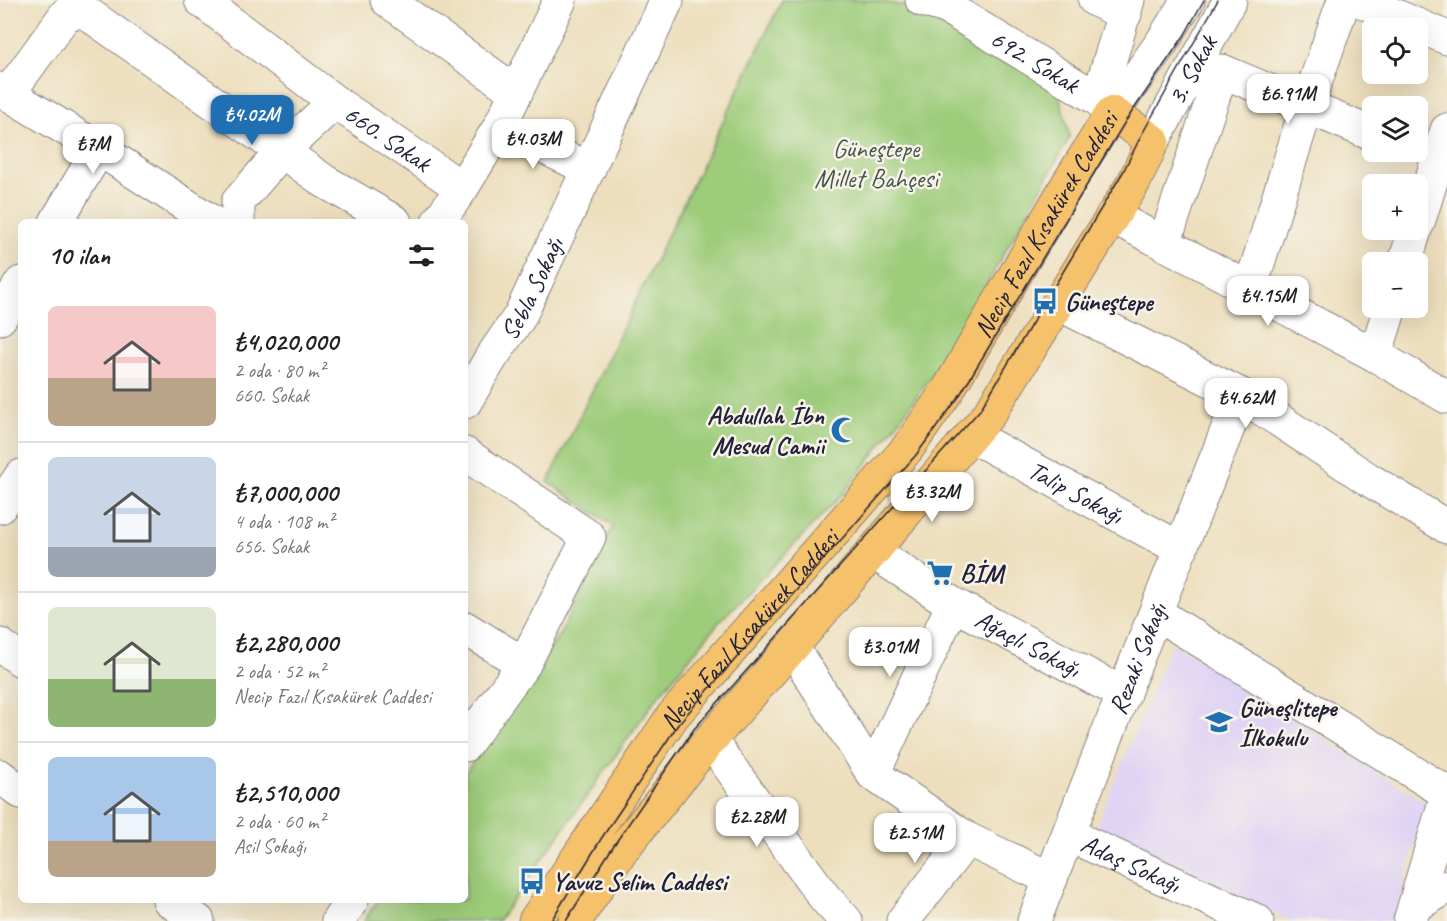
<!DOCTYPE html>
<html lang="tr">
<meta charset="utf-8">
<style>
:root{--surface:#fff;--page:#f2f2f2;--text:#202124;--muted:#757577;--line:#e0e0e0;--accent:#1f6fb2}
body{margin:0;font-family:Caveat,sans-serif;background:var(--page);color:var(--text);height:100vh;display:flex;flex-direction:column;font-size:22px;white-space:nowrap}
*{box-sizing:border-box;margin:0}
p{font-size:20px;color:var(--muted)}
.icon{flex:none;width:33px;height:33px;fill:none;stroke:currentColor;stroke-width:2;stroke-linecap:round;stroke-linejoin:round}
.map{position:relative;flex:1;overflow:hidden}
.side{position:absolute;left:18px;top:219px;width:450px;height:684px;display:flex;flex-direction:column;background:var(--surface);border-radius:9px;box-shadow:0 6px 24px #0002}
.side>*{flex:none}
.controls{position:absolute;left:1362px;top:18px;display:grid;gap:12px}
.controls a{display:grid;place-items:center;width:66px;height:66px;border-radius:9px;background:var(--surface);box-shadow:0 6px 24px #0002;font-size:30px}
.price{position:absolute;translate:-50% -51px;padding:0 14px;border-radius:12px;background:#fff;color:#222;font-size:20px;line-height:39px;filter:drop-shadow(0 2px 3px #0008)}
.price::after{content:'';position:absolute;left:50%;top:36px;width:18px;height:14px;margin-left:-9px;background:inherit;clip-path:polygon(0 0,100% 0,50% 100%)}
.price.active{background:var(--accent);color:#fff}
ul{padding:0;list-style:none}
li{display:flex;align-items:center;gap:18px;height:150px;padding:0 30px}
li+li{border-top:2px solid var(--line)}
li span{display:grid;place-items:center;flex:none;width:168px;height:120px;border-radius:9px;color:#555}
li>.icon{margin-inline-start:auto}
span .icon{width:72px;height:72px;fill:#fffc;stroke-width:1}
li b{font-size:26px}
h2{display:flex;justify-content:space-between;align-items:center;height:72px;padding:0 30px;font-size:26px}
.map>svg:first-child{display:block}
</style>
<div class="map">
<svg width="1447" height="921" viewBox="0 0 1447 921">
<rect width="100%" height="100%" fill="#f7f3e8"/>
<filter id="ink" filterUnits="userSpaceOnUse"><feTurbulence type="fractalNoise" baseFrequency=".0167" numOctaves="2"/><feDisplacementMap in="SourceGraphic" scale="12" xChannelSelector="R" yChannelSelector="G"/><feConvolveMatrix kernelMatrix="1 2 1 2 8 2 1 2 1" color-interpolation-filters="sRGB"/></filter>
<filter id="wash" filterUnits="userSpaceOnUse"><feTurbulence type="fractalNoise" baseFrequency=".008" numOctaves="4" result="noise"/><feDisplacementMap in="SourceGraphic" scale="24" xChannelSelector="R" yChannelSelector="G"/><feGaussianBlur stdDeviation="1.35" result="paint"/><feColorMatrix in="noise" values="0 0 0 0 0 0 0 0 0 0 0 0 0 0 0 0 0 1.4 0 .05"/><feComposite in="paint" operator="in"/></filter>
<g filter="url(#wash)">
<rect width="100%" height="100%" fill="#eddfbe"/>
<!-- built -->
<path fill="#e0d4f4" d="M1172,642L1426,803L1394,921H1291L1096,827Z"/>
<!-- green -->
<path fill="#9dcc7a" stroke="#60775a" stroke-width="1.5" d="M782,0H872L933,11L1057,87L1070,137L947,354L894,428L842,495L721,620L655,700L498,921H364L378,900H465V773L558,638L613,526L548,482Z"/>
</g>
<g filter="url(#ink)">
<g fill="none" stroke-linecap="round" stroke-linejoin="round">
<!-- minor casing -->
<g stroke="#88807c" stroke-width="35">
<g id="minor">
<path id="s1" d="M201,0L335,102L462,188"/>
<path d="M387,0L516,92"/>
<path id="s2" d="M922,0L946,7L1098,99L1112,113L1162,42L1188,0"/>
<path d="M1095,0L1125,14"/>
<path d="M1359,0L1447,38"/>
<path d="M0,89L99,149L212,222"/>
<path d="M8,94L66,14L84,11L324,181L395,222"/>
<path d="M1098,99L1128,0"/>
<path d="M500,126L589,169"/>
<path id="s3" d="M1153,141L1230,0"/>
<path d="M1112,216L1375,355L1447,397"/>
<path d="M56,222L99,149"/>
<path d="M238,222V202L283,150L335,102"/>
<path d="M438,222L462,188L500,126L560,0"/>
<path d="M1418,223L1447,130"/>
<path d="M1164,244L1222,71L1372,134"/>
<path d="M1405,262L1415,230"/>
<path d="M1250,289L1307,106L1344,0"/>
<path d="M1059,304L1241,395L1368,479L1447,527"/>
<path d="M0,318L21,283"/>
<path d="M1375,355L1390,308"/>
<path id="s4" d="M465,402L491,358L520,316L667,0"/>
<path id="s5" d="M972,436L1181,549"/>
<path d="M465,454L589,537L524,664L465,745"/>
<path d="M0,507L21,476"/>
<path id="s6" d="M873,552L953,604L1124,694"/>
<path d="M1156,613L1447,793"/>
<path d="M465,628L524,664"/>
<path d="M0,645L21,660"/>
<path d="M792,647L873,774L967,839L1051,879"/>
<path d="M710,740L825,898L846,921"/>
<path d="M873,774L953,604"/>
<path d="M0,776L21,792"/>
<path id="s7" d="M1069,835L1257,921"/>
<path d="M169,900L198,921"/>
<path d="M1416,905L1447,887"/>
<path d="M338,921L352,900"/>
<path d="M903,921L967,839"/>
<path id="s8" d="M1034,921L1241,395"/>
<path d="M1410,921L1447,795"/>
</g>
</g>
<!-- major casing -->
<g stroke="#88807c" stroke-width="35">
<g id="major">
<path id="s9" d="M535,921L672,717L907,449L948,390L1066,187L1112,113L1153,141L1134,182L989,414L792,647L710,740L621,851L575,921"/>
</g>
</g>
<!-- minor -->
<use href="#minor" stroke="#fff" stroke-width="33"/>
<!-- major -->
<use href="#major" stroke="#f5c16b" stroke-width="33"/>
<!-- tram -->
<g stroke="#22223b" stroke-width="1.5">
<path d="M551,921L601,839L679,723L916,455L958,398L1125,122L1184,36L1204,0"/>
<path d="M566,921L612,848L694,729L980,410L1123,172L1142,134L1218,0"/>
</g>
</g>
</g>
<!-- icons -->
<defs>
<g id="bus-bare" transform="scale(2.07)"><path d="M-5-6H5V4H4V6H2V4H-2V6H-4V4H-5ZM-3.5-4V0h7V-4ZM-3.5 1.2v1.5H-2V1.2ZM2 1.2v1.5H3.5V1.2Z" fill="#1f6fb2" stroke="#f7f3e8" stroke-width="2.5" paint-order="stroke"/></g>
<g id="mosque-bare" transform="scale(2.07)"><path d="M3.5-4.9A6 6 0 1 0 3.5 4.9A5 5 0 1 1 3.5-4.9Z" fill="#1f6fb2" stroke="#f7f3e8" stroke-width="2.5" paint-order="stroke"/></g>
<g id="supermarket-bare" transform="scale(2.07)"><path d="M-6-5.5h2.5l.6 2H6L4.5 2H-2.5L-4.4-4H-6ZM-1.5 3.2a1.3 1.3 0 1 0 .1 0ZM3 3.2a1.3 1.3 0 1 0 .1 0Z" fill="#1f6fb2" stroke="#f7f3e8" stroke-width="2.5" paint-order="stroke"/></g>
<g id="school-bare" transform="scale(2.07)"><path d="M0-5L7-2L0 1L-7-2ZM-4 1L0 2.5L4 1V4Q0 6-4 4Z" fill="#1f6fb2" stroke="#f7f3e8" stroke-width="2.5" paint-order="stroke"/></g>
</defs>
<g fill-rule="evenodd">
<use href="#bus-bare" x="1045" y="301"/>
<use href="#mosque-bare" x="844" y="430"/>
<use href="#supermarket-bare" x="940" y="573"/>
<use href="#school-bare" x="1219" y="722"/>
<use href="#bus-bare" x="532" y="881"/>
</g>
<g text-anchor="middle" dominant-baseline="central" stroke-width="5" stroke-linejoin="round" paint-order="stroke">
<!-- street labels -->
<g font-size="26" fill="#22223b" stroke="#f7f3e8">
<text stroke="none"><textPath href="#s2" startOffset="129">692. Sokak</textPath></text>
<text stroke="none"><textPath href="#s3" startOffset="81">3. Sokak</textPath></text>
<text stroke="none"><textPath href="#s1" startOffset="232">660. Sokak</textPath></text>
<text stroke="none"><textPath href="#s9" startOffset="866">Necip Fazıl Kısakürek Caddesi</textPath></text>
<text stroke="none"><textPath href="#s4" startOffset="132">Sebla Sokağı</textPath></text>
<text stroke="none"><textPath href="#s5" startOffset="118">Talip Sokağı</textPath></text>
<text stroke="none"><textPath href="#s9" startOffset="362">Necip Fazıl Kısakürek Caddesi</textPath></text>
<text stroke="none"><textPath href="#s6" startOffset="180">Ağaçlı Sokağı</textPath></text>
<text stroke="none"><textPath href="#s8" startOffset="282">Rezaki Sokağı</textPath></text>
<text stroke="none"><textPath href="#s7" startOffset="68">Adaş Sokağı</textPath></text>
</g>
<!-- park labels -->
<g font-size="26" fill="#47554e" stroke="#f7f3e8">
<text x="876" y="148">Güneştepe<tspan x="876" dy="30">Millet Bahçesi</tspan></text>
</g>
<!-- poi labels -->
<g font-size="26" font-weight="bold" fill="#22223b" stroke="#f7f3e8" text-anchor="start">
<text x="1065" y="301">Güneştepe</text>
<text x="824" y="415" text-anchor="end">Abdullah İbn<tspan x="824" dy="30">Mesud Camii</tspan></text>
<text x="960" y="573">BİM</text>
<text x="1239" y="707">Güneşlitepe<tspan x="1239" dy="30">İlkokulu</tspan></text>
<text x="552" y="881">Yavuz Selim Caddesi</text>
</g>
</g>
</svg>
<div class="controls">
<a><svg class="icon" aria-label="locate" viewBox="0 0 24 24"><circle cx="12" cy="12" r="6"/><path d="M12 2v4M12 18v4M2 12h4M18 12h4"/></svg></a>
<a><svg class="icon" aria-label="layers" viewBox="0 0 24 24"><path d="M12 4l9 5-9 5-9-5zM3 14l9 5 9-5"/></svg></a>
<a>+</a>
<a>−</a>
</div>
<b class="price" style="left:1288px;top:125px">₺6.91M</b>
<b class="price active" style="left:252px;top:146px">₺4.02M</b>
<b class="price" style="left:533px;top:170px">₺4.03M</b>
<b class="price" style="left:93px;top:175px">₺7M</b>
<b class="price" style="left:1268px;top:327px">₺4.15M</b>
<b class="price" style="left:1246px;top:429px">₺4.62M</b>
<b class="price" style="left:932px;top:523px">₺3.32M</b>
<b class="price" style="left:890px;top:678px">₺3.01M</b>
<b class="price" style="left:757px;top:848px">₺2.28M</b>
<b class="price" style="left:915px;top:864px">₺2.51M</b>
<section class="side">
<h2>10 ilan<svg class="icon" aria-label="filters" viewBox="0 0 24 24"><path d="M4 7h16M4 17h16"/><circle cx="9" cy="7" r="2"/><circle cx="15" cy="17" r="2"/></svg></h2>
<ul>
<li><span style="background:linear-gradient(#f6c9c9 60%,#b9a48a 0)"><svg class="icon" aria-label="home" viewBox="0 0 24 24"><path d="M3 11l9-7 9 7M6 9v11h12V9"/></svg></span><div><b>₺4,020,000</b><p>2 oda · 80 m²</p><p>660. Sokak</p></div></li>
<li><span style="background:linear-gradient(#c9d6e8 75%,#9aa5b1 0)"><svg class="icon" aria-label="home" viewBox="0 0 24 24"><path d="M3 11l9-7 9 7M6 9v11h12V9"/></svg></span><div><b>₺7,000,000</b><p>4 oda · 108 m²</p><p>656. Sokak</p></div></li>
<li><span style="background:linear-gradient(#dfe7d0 60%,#8fb573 0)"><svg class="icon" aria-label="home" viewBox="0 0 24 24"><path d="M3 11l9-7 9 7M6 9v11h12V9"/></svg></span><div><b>₺2,280,000</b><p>2 oda · 52 m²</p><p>Necip Fazıl Kısakürek Caddesi</p></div></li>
<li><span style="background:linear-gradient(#a9c7e8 70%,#b9a48a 0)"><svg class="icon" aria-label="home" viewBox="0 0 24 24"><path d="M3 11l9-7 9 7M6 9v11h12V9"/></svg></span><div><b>₺2,510,000</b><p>2 oda · 60 m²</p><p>Asil Sokağı</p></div></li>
</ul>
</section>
</div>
